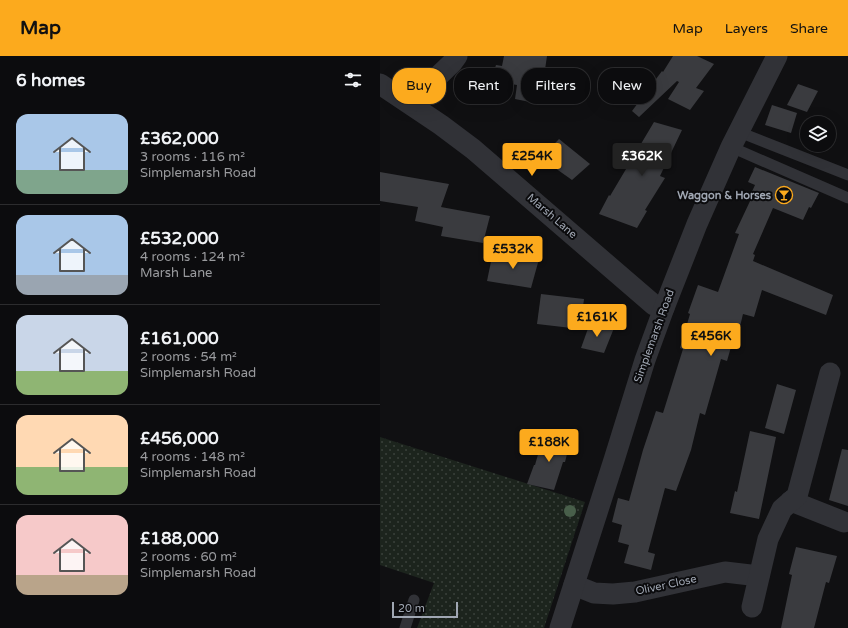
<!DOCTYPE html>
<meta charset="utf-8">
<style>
:root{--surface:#0c0c0e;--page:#1a1a1c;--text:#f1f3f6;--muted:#9a9b9e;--line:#2c2c2e;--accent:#fcaa1d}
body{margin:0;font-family:"Varela Round",sans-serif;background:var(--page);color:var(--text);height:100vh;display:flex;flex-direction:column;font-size:15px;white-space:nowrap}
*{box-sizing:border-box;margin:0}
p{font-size:13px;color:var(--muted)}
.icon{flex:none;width:22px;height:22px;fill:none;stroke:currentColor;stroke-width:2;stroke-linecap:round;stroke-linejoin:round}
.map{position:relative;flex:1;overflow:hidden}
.details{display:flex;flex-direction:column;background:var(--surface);width:380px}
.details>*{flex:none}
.hud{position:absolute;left:12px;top:12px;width:380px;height:36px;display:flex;gap:8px}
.fabs{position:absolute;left:420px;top:60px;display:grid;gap:8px}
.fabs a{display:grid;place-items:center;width:36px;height:36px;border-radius:50%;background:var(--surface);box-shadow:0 4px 16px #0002,0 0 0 1px var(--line);font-size:20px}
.scale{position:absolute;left:12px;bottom:10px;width:66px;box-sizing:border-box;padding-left:4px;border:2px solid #a0a7b3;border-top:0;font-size:11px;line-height:14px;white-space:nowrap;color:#a0a7b3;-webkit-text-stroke:3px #0b0b0d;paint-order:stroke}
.price{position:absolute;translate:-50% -34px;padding:0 9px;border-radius:4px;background:var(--accent);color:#111;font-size:13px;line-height:26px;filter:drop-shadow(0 1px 2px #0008)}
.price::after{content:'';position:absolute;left:50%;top:24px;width:12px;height:9px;margin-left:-6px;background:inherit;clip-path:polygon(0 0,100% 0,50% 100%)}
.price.on{background:#222;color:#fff}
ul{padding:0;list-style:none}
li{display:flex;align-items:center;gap:12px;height:100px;padding:0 16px}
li+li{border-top:1px solid var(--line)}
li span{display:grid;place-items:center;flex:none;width:112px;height:80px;border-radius:12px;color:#555}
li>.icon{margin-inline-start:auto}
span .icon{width:48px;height:48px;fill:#fffc;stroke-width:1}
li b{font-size:17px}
h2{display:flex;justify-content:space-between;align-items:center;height:48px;padding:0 16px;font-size:17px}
.tag{padding:0 14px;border-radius:16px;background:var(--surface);box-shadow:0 4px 16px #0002,0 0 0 1px var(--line);font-size:14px;line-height:36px}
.tag.on{background:var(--accent);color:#111}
header{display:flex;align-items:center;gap:24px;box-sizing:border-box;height:56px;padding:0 20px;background:var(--accent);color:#111}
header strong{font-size:19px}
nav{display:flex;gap:22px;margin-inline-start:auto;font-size:14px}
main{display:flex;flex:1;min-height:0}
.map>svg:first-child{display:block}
</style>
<header>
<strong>Map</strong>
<nav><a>Map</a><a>Layers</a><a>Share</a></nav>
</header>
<main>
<section class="details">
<h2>6 homes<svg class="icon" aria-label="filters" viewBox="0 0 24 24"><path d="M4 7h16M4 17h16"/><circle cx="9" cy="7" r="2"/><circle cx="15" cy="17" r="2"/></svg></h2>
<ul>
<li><span style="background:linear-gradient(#a9c7e8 70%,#7fa58c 0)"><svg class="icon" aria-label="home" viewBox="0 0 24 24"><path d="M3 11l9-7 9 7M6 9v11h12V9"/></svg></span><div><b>£362,000</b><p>3 rooms · 116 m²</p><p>Simplemarsh Road</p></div></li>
<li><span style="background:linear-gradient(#a9c7e8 75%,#9aa5b1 0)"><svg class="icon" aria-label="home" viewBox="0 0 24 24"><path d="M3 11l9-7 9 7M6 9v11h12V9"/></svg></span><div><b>£532,000</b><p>4 rooms · 124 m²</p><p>Marsh Lane</p></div></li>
<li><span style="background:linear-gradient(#c9d6e8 70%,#8fb573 0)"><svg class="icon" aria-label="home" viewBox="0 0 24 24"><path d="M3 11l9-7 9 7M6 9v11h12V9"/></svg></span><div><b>£161,000</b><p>2 rooms · 54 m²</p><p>Simplemarsh Road</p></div></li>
<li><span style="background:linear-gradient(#ffd9b3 65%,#8fb573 0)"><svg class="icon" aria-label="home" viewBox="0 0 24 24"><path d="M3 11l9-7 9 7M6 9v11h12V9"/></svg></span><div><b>£456,000</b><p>4 rooms · 148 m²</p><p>Simplemarsh Road</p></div></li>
<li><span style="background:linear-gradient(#f6c9c9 75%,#b9a48a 0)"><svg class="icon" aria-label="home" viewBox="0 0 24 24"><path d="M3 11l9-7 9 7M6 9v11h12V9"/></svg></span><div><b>£188,000</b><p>2 rooms · 60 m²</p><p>Simplemarsh Road</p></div></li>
</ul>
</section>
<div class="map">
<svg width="468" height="572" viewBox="0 0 468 572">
<defs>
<pattern id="green-dots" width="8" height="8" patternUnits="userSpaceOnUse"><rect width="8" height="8" fill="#1c241d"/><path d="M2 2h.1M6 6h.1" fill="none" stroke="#3a413b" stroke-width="1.8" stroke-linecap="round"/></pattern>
</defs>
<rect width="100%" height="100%" fill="#101012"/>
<!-- green -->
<path fill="url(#green-dots)" d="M0,381L205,446L164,572H37L54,527L0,509Z"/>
<!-- building -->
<g fill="#3a3b3f">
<path d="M124,0H167L160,48L135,43L137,29L111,25L116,9L122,10Z"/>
<path d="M293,0H317L334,8L316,32L324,35L310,54L288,43L299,26L297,25L259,61L252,55L282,15L283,16Z"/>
<path d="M418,28L438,35L427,56L407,49Z"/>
<path d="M392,49L417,57L411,77L385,69Z"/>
<path d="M274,66L302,74L280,120L285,122L265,154L267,155L257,172L219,158L229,139L230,140Z"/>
<path d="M179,83L210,108L192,124L161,102Z"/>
<path d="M375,111L439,137L431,152L429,151L423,164L393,152L373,198L375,199L373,205L453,239L446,259L382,234L374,261L363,258L355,291H351L347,305L341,303L325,359L320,357L311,394L296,435L285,432L268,496L275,498L271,514L244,507L249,489L238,486L242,469L232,466L238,442L249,445L263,394L276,355L283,357L303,293L300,292L310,258L308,257L318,229L338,236L359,178L355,177L371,143L369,142L375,129L368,126Z"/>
<path d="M0,116L69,128L61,151L110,160L103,187L61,180L63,171L35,165L38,151L0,145Z"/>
<path d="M113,196L159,203L151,232L107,225Z"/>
<path d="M161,238L204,243L200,273L157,268Z"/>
<path d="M210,267L234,272L224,297L201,292Z"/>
<path d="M397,328L416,334L404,378L385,372Z"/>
<path d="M370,375L396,381L379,463L350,457L355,435L357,436Z"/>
<path d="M163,381L190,386L185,406H183L174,434L147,428L154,409H155Z"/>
<path d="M462,393L468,394V450L449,444Z"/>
<path d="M416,491L457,500L449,527L446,526L434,572H401L412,519L409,518Z"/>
</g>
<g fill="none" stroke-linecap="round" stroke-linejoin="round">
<!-- service -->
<g stroke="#313237" stroke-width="11">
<path d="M359,76L468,119"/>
<path d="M351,91L468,142"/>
<path d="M25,572L34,544"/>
</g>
<!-- minor -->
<g stroke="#313237" stroke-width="21">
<path d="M0,28L61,69L93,93L274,249L284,252"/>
<path d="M30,47L72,7L77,0"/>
<path d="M411,445L464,466"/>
<path d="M194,529L214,537L233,538L255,536L345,516L379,520"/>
<path d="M372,551L388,483L402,453L417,440L450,317"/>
<path d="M180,572L234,404L265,304L284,252L317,168L351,91L397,0"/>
</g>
</g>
<!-- trees -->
<circle fill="#485f4a" cx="190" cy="455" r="6"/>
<!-- icons -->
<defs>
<g id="bar-ring" transform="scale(0.9)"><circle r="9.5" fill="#0b0b0d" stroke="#fcaa1d" stroke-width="1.5"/><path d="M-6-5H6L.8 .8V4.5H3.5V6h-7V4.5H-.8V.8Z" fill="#fcaa1d"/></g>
</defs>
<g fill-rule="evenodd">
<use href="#bar-ring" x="404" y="139"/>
</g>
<g text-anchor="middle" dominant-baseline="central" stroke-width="4" stroke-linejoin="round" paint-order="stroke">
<!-- poi labels -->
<g font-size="11" font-weight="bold" fill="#a0a7b3" stroke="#0b0b0d" text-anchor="end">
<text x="391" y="139">Waggon &amp; Horses</text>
</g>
<!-- street labels -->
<g font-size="11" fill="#a0a7b3" stroke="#0b0b0d">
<text transform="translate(172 160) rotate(41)">Marsh Lane</text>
<text transform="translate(274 280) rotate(-70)">Simplemarsh Road</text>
<text transform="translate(286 529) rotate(-12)">Oliver Close</text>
</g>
</g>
</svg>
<div class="fabs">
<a><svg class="icon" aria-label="layers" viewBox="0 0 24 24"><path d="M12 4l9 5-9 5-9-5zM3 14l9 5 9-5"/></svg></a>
</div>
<div class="scale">20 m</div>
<b class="price" style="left:152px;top:121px">£254K</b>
<b class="price on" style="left:262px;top:121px">£362K</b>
<b class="price" style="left:133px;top:214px">£532K</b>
<b class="price" style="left:217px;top:282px">£161K</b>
<b class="price" style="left:331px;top:301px">£456K</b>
<b class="price" style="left:169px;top:407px">£188K</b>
<div class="hud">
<a class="tag on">Buy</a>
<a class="tag">Rent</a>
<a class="tag">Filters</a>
<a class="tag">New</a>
</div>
</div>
</main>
